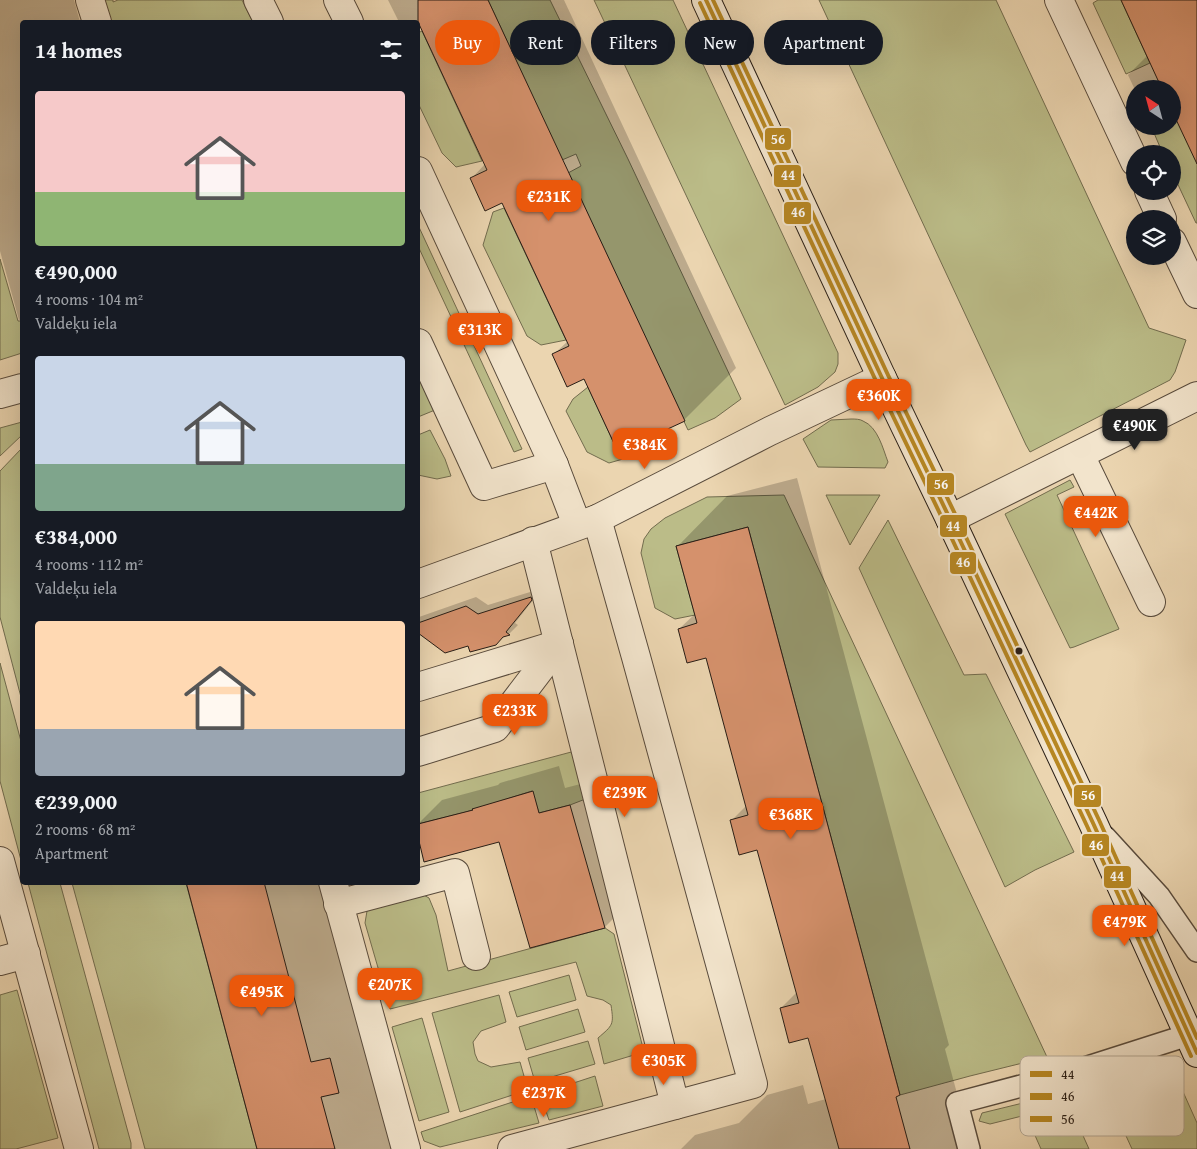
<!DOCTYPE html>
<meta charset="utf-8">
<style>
:root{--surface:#171b24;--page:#242831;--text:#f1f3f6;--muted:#9ea1a6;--accent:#ea580c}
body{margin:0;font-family:"Gentium Book Plus",serif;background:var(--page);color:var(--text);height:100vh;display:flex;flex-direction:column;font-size:19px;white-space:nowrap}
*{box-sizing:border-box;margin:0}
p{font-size:16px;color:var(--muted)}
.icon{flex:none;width:28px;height:28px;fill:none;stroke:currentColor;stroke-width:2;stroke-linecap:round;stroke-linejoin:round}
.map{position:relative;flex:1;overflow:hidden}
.details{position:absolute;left:20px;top:20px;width:400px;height:865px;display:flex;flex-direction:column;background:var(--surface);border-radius:5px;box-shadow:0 5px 20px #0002}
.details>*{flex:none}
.guide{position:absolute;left:435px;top:20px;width:475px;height:45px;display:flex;gap:10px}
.needle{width:32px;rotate:324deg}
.controls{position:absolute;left:1126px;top:80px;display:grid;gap:10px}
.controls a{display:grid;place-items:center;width:55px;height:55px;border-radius:50%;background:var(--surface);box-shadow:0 5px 20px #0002;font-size:25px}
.price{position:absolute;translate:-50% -42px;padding:0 11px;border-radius:10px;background:var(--accent);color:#fff;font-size:16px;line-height:32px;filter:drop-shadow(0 1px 2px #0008)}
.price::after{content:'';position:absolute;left:50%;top:30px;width:15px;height:11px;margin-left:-8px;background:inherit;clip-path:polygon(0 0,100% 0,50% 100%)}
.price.active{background:#222;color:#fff}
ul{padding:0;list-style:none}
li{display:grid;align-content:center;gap:10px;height:265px;padding:0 15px}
li span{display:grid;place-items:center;height:155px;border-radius:5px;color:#555}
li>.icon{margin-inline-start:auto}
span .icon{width:90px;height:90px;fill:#fffc;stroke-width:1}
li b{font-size:21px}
h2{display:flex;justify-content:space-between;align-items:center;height:60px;padding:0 15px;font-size:21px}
.pill{padding:0 18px;border-radius:22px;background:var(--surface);box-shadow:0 5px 20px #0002;font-size:18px;line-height:45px}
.pill.active{background:var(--accent);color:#fff}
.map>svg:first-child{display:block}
</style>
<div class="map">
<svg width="1197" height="1149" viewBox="0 0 1197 1149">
<rect width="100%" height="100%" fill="#ebd5b0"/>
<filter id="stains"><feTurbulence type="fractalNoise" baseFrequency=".004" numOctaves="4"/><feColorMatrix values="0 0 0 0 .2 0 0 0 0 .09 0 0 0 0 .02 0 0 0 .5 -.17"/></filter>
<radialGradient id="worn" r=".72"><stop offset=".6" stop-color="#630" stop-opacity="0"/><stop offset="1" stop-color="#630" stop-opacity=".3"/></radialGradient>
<!-- green -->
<g fill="#bbbc88" stroke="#726c4e">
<path d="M97,0H113V2L118,0H242L253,22H102Z"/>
<path d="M488,0H550L628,159L741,399L715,418L688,430L568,173L581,166L576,154L562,160Z"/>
<path d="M594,0H673L838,353V364L835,372L818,387L785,405Z"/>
<path d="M819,0H996L1149,328L1186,340L1175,372L1170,380L1030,452L1026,445Z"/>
<path d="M1098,0H1121L1150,63L1126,74L1093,3Z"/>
<path d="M422,31L482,161L456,167L442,153L418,103V33Z"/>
<path d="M1173,111L1197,132V223H1196L1173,174L1172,154H1163L1151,126H1172Z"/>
<path d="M504,208L566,340L541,345L527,336L483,245L493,212Z"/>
<path d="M418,225L522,449L514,452L418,246Z"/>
<path d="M0,259L18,321H22V353L0,360Z"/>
<path d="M418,373L435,410L418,417Z"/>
<path d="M588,387L618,452L623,459L609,463L587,452L566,411L573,399Z"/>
<path d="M851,419C855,419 860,419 863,421C878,427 883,449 888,462L885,468L818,467L803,439L831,420Z"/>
<path d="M22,422V435L0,456V428Z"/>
<path d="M430,430L445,459L451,476L437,479L418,475V435Z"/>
<path d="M22,448V701L0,617V471Z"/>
<path d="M1070,480L1074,487L1057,495L1119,629L1074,647L1070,648L1005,514Z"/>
<path d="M784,495L1047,1057L970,1076L900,1095L748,527L676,546L695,615L675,619L655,608L641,553L644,539L651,529L665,518L707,497Z"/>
<path d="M826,495H880L850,545Z"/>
<path d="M888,520L964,675L986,674L1074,852L1035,870L1005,887L859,568Z"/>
<path d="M0,663L22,745V864L0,781Z"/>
<path d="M575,751L588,798L570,805L539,813L532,791L466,812L418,824V793Z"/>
<path d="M28,883H60L131,1143V1149H99Z"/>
<path d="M72,883H186L257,1149H145Z"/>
<path d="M422,894L429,898L436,915L448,971L605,928L614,934L644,1052L604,1064L598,1038C613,1025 614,1025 611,1005L603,1000L587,996L576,962L390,1009L365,923L367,911L374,905Z"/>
<path d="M569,975L576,1000L517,1017L509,992Z"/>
<path d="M17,990L58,1138L16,1149H0V995Z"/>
<path d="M499,995L506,1022L481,1031L473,1042L475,1054L478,1061L491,1067L520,1062L528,1090L460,1112L432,1013Z"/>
<path d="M578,1009L585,1032L526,1050L519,1027Z"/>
<path d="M422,1018L449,1112L419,1121L392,1027Z"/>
<path d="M588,1041L595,1064L535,1082L528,1058Z"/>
<path d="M1148,1068L1162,1069L1173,1077L1180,1085L1197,1123V1149H1132L1101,1081Z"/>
<path d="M595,1076L603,1106L549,1120L540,1094Z"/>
<path d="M1064,1093L1089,1149H1041L1026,1115L990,1124L979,1121L982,1113Z"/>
<path d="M531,1096L539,1123L440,1147L424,1141L421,1132Z"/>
</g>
<!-- shadow -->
<g fill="#0003">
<path d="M0,0H74L80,22H22V319L19,320L0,251Z"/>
<path d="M388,0H564L736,368L684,420L585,378L553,355L568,341L503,201L471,179L485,164L419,22H399Z"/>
<path d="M1122,0H1197V131L1172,89H1135V90L1128,75L1148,55Z"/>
<path d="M797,478L949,1045L945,1049L972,1149H681L695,1135L739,1123L767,1095L803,1085L808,1104L826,1099L809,1037L781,1008L797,992L758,848L731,821L747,805L707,656L679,629L696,613L678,546L727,496Z"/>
<path d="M540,589L541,590L515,623L518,625L509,634L445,651L418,631V619L419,617L476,597L488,605Z"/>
<path d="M559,766L565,788L596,780L631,901L605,927L531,947L500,840L425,860L418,832V824L442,800L498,785L500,783Z"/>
<path d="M187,882H330L364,1010L382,1005L391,1039L376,1054L402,1149H259Z"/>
</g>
<!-- building -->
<g fill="#d5916c" stroke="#281d15">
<path d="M418,0H488L685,421L618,452L584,379L567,387L552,354L569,346L502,203L485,211L470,178L487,170L418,22Z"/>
<path d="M1121,0H1197V164L1172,111V89H1162Z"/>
<path d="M748,527L900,1095L896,1097L910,1149H839L808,1038L789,1043L780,1008L799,1003L757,850L739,855L730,820L748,815L706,658L687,663L678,629L697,623L676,546Z"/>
<path d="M531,597L532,600L506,632L510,635L503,637L496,645L470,652L468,646L445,653L418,633V623L466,606L478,614Z"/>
<path d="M533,791L539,813L570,805L605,928L530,948L499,842L424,862L418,837V824L473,810L472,809Z"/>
<path d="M186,882H264L311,1062L330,1058L339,1093L321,1097L335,1149H257Z"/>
</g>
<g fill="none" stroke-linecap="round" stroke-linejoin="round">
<!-- lane casing -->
<g stroke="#594b3c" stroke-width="24">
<g id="lane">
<path d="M1105,837L1159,896L1197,951"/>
<path d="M969,1149L957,1103L1066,1074L1188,1035"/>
</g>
</g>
<!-- street casing -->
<g stroke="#594b3c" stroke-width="30">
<g id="street">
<path d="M90,0L97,22"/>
<path d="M258,0L269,22"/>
<path d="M338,0L349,22"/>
<path d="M1059,0L1135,162"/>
<path d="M418,171L554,465L577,525"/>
<path d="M1149,191L1162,219"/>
<path d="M1172,242L1197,294"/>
<path d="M418,343L484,486L554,465"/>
<path d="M0,394L22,388"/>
<path d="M1080,455L1151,602"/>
<path d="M950,519L1197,396"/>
<path d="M533,541L675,1105"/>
<path d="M418,584L597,519L770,431L882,378"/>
<path d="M418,687L559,644"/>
<path d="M418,752L495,728L559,644"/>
<path d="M0,861L79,1149"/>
<path d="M333,882L406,1149"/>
<path d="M338,904L455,873L476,956"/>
<path d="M0,961L26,954"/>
<path d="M512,1149L753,1084L636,657L597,519"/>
</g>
</g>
<!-- secondary casing -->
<g stroke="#281d15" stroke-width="30">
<path id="secondary" d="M706,0L882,378L950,519L1093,823L1197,1053"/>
</g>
<!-- lane -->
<use href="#lane" stroke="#f2e4cc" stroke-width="21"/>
<!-- street -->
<use href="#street" stroke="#f2e4cc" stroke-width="28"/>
<!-- secondary -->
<use href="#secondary" stroke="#f2e4cc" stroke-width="28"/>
<!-- bus-1 casing -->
<g stroke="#f2e4cc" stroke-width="8">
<path id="bus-1" d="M706,0L882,378L950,519L1093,823L1197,1053"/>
</g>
<!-- bus-2 casing -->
<g stroke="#f2e4cc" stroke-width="8">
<path id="bus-2" d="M700,3L876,381L944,522L1087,826L1191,1056"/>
</g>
<!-- bus-3 casing -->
<g stroke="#f2e4cc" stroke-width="8">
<path id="bus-3" d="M713,0L888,375L956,516L1099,820L1197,1038"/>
</g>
<!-- bus-1 -->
<use href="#bus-1" stroke="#b78722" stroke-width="4"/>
<!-- bus-2 -->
<use href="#bus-2" stroke="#b78722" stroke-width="4"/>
<!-- bus-3 -->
<use href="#bus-3" stroke="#b78722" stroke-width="4"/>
</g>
<!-- markers -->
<circle fill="#281d15" stroke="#f2e4cc" stroke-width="2" cx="1019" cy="651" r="4.5"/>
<!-- legend -->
<rect x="1020" y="1056" width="164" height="80" rx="8" fill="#f2e4cc" stroke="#b5a895" stroke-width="1"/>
<rect x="1030" y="1071" width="22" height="6" fill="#b78722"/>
<rect x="1030" y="1093" width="22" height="7" fill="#b78722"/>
<rect x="1030" y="1116" width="22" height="6" fill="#b78722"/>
<g font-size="14" fill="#281d15">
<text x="1061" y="1079">44</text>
<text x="1061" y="1101">46</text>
<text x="1061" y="1124">56</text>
</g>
<g stroke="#f2e4cc" stroke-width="2">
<rect x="764" y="127" width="28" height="24" rx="5" fill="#b78722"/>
<rect x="773" y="164" width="29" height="24" rx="5" fill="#b78722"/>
<rect x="783" y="201" width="29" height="24" rx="5" fill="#b78722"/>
<rect x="926" y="472" width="29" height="24" rx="5" fill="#b78722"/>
<rect x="939" y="514" width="29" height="24" rx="5" fill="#b78722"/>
<rect x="949" y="551" width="28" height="24" rx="5" fill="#b78722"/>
<rect x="1073" y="784" width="29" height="24" rx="5" fill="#b78722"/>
<rect x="1081" y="833" width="29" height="24" rx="5" fill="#b78722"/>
<rect x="1103" y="865" width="29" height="24" rx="5" fill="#b78722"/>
</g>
<g font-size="14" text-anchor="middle" font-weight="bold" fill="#fff">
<text x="778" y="144">56</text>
<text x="788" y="180">44</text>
<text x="798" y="217">46</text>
<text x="941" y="489">56</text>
<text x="953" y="531">44</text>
<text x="963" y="567">46</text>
<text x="1088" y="800">56</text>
<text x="1096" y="850">46</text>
<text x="1117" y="881">44</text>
</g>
<rect width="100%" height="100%" filter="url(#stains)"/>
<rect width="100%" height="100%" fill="url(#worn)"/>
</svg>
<div class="controls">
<a><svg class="needle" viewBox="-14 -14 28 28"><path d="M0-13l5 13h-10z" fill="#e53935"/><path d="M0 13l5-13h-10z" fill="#9ea1a6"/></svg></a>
<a><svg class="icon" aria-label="locate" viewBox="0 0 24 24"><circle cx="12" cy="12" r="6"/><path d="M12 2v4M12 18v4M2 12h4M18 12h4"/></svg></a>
<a><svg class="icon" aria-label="layers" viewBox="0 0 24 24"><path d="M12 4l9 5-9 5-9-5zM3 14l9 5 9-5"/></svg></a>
</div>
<b class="price" style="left:549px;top:222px">€231K</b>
<b class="price" style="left:480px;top:355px">€313K</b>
<b class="price" style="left:879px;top:421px">€360K</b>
<b class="price active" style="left:1135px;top:451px">€490K</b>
<b class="price" style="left:645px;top:470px">€384K</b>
<b class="price" style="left:1096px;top:538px">€442K</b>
<b class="price" style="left:515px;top:736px">€233K</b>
<b class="price" style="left:625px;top:818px">€239K</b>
<b class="price" style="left:791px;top:840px">€368K</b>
<b class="price" style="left:1125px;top:947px">€479K</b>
<b class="price" style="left:390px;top:1010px">€207K</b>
<b class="price" style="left:262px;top:1017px">€495K</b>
<b class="price" style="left:664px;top:1086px">€305K</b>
<b class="price" style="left:544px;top:1118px">€237K</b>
<div class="guide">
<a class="pill active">Buy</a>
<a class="pill">Rent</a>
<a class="pill">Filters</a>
<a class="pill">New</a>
<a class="pill">Apartment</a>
</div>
<section class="details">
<h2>14 homes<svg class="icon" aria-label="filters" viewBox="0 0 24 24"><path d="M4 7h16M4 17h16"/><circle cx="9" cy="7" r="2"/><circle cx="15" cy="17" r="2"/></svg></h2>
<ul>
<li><span style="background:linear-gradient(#f6c9c9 65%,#8fb573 0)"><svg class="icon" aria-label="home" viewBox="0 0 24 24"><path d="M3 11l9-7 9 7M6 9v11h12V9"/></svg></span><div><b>€490,000</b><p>4 rooms · 104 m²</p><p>Valdeķu iela</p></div></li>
<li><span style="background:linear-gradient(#c9d6e8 70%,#7fa58c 0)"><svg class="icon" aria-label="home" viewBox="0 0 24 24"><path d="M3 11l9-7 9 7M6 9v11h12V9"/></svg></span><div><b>€384,000</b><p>4 rooms · 112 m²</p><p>Valdeķu iela</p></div></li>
<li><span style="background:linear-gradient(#ffd9b3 70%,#9aa5b1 0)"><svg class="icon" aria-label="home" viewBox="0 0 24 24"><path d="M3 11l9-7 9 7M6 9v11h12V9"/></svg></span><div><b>€239,000</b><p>2 rooms · 68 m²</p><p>Apartment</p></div></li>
</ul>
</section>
</div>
